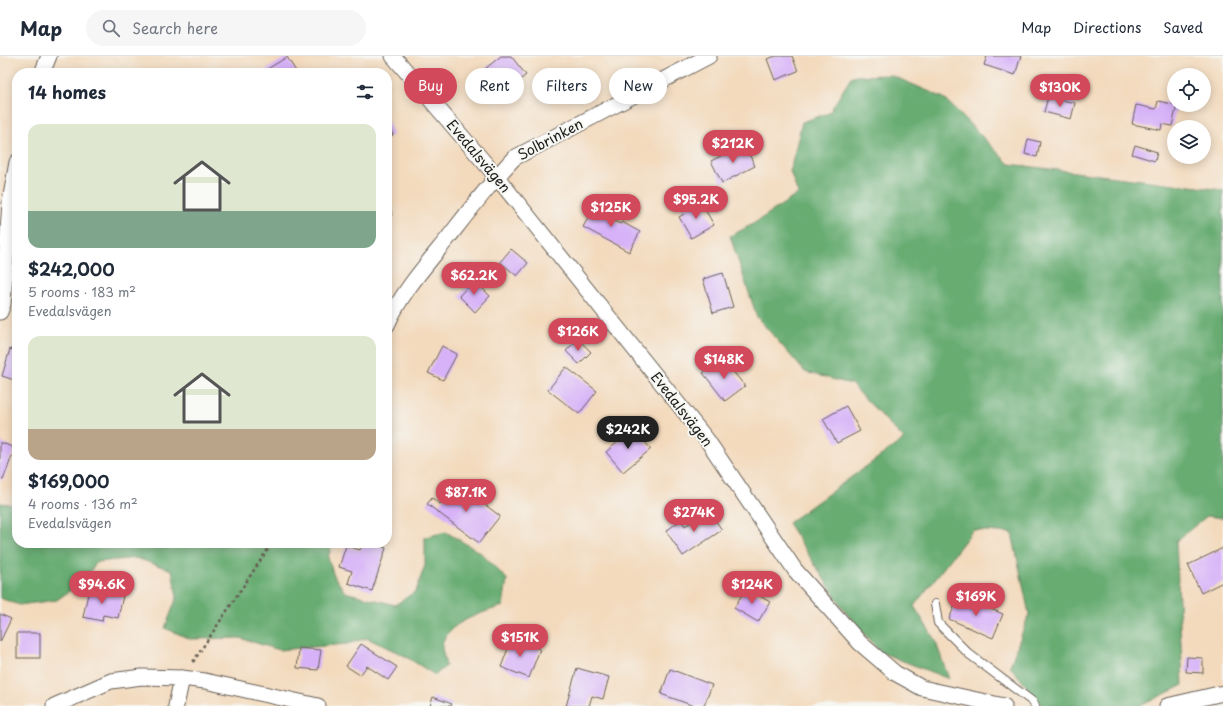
<!DOCTYPE html>
<meta charset="utf-8">
<style>
:root{--surface:#fff;--page:#f6f6f7;--text:#1f2937;--muted:#747a83;--line:#e0e1e3;--accent:#d1495b}
body{margin:0;font-family:"Playpen Sans",sans-serif;background:var(--page);color:var(--text);height:100vh;display:flex;flex-direction:column;font-size:15px;white-space:nowrap}
*{box-sizing:border-box;margin:0}
p{font-size:13px;color:var(--muted)}
.icon{flex:none;width:22px;height:22px;fill:none;stroke:currentColor;stroke-width:2;stroke-linecap:round;stroke-linejoin:round}
.map{position:relative;flex:1;overflow:hidden}
.sheet{position:absolute;left:12px;top:12px;width:380px;height:480px;display:flex;flex-direction:column;background:var(--surface);border-radius:16px;box-shadow:0 2px 10px #0003}
.sheet>*{flex:none}
.hud{position:absolute;left:404px;top:12px;width:380px;height:36px;display:flex;gap:8px}
.buttons{position:absolute;left:1167px;top:12px;display:grid;gap:8px}
.buttons a{display:grid;place-items:center;width:44px;height:44px;border-radius:50%;background:var(--surface);box-shadow:0 2px 10px #0003;font-size:20px}
.price{position:absolute;translate:-50% -34px;padding:0 9px;border-radius:14px;background:var(--accent);color:#fff;font-size:13px;line-height:26px;filter:drop-shadow(0 1px 2px #0008)}
.price::after{content:'';position:absolute;left:50%;top:24px;width:12px;height:9px;margin-left:-6px;background:inherit;clip-path:polygon(0 0,100% 0,50% 100%)}
.price.on{background:#222;color:#fff}
ul{padding:0;list-style:none}
li{display:grid;align-content:center;gap:8px;height:212px;padding:0 16px}
li span{display:grid;place-items:center;height:124px;border-radius:12px;color:#555}
li>.icon{margin-inline-start:auto}
span .icon{width:72px;height:72px;fill:#fffc;stroke-width:1}
li b{font-size:17px}
h2{display:flex;justify-content:space-between;align-items:center;height:48px;padding:0 16px;font-size:17px}
.chip{padding:0 14px;border-radius:18px;background:var(--surface);box-shadow:0 2px 10px #0003;font-size:14px;line-height:36px}
.chip.on{background:var(--accent);color:#fff}
header{display:flex;align-items:center;gap:24px;box-sizing:border-box;height:56px;padding:0 20px;background:var(--surface);border-bottom:1px solid var(--line)}
header strong{font-size:19px}
nav{display:flex;gap:22px;margin-inline-start:auto;font-size:14px}
.search{width:280px;height:36px;background:var(--page);display:flex;align-items:center;gap:10px;box-sizing:border-box;padding:0 14px;border-radius:22px;color:var(--muted);font-size:15px}
.map>svg:first-child{display:block}
</style>
<header>
<strong>Map</strong>
<div class="search"><svg class="icon" aria-label="search" viewBox="0 0 24 24"><circle cx="10" cy="10" r="6"/><path d="M15 15l6 6"/></svg>Search here</div>
<nav><a>Map</a><a>Directions</a><a>Saved</a></nav>
</header>
<div class="map">
<svg width="1223" height="650" viewBox="0 0 1223 650">
<rect width="100%" height="100%" fill="#f6f6f2"/>
<filter id="ink" filterUnits="userSpaceOnUse"><feTurbulence type="fractalNoise" baseFrequency=".025" numOctaves="2"/><feDisplacementMap in="SourceGraphic" scale="8" xChannelSelector="R" yChannelSelector="G"/><feConvolveMatrix kernelMatrix="1 2 1 2 8 2 1 2 1" color-interpolation-filters="sRGB"/></filter>
<filter id="wash" filterUnits="userSpaceOnUse"><feTurbulence type="fractalNoise" baseFrequency=".012" numOctaves="4" result="noise"/><feDisplacementMap in="SourceGraphic" scale="16" xChannelSelector="R" yChannelSelector="G"/><feGaussianBlur stdDeviation="0.9" result="paint"/><feColorMatrix in="noise" values="0 0 0 0 0 0 0 0 0 0 0 0 0 0 0 0 0 1.4 0 .05"/><feComposite in="paint" operator="in"/></filter>
<g filter="url(#wash)">
<rect width="100%" height="100%" fill="#f3dabd"/>
<!-- forest -->
<g fill="#68ac72" stroke="#426447">
<path d="M891,19L944,42L1009,108L1223,134V462L1207,460L1176,485L1183,629L1140,650H1042L1010,610L1029,558L1012,477L973,474L914,550L935,584L949,623L880,596L846,557L788,467L904,383L851,328L805,316L757,261L730,180L753,168L798,138L790,115L802,66L829,57L852,20Z"/>
<path d="M0,447L17,449V487H332L328,502L334,520L345,536L395,549L416,535L425,509V481L446,476L481,497L507,523L503,550C485,556 442,567 442,592C443,598 445,604 446,610L435,619L405,600L367,582L347,588L279,594L240,582L190,583L165,572L177,541L172,514L136,502L97,506L83,525L57,544L19,549L0,542Z"/>
</g>
<g id="blocks">
<!-- building -->
<g fill="#d7b2f8">
<path d="M501,0H511L526,19L506,36L486,12Z"/>
<path d="M776,0H792L798,15L775,24L767,3Z"/>
<path d="M987,0H1021L1015,19L984,9Z"/>
<path d="M287,1L297,17H261Z"/>
<path d="M1048,41L1075,47L1071,63L1044,56Z"/>
<path d="M1158,45L1177,49L1172,70L1162,68L1161,74L1132,68L1136,49L1156,53Z"/>
<path d="M387,63L393,79L387,81Z"/>
<path d="M1028,83L1040,86L1037,101L1025,98Z"/>
<path d="M744,88L755,110L722,127L711,105Z"/>
<path d="M1135,89L1157,96L1155,105L1132,98Z"/>
<path d="M387,139L392,159L387,161Z"/>
<path d="M597,146L616,157L612,164L620,168L622,166L640,176L629,196L583,171Z"/>
<path d="M695,146L699,153L703,150L714,169L691,182L679,161L684,158L681,154Z"/>
<path d="M511,193L528,207L517,220L500,206Z"/>
<path d="M723,217L733,251L713,257L703,223Z"/>
<path d="M474,224L490,240L475,256L459,240Z"/>
<path d="M578,283L591,296L579,308L566,295Z"/>
<path d="M442,290L457,298L443,324L428,317Z"/>
<path d="M10,293L17,295V325L2,320Z"/>
<path d="M722,302L745,330L725,345L703,317Z"/>
<path d="M566,311L597,335L579,358L548,334Z"/>
<path d="M846,350L860,375L837,387L823,363Z"/>
<path d="M633,373L651,393L623,416L606,396Z"/>
<path d="M0,386L15,392L3,424L0,423Z"/>
<path d="M456,427L500,460L479,487L427,448L432,442L440,448Z"/>
<path d="M709,455L722,474L683,500L666,475L681,464L685,470Z"/>
<path d="M362,487H371L386,492L372,535L348,527L352,515L339,511L346,490L360,494Z"/>
<path d="M1223,492V526L1201,537L1188,509Z"/>
<path d="M746,532L770,546L758,566L734,552Z"/>
<path d="M89,533L123,540L118,562L103,559L102,565L83,561Z"/>
<path d="M959,540L1003,558L993,582L949,563Z"/>
<path d="M0,558L11,563L0,586Z"/>
<rect x="17" y="577" width="23" height="25"/>
<path d="M512,582L540,593L529,622L501,611Z"/>
<path d="M361,588L397,611L388,624L367,610L360,619L346,610Z"/>
<path d="M299,592L321,594L318,614L297,612Z"/>
<path d="M1187,601L1203,602V617L1186,616Z"/>
<path d="M577,612L609,621L603,643L592,640L589,650H566Z"/>
<path d="M670,613L712,629L704,650H694L661,638Z"/>
<path d="M433,641L452,648L451,650H430Z"/>
</g>
</g>
</g>
<g filter="url(#ink)">
<use href="#blocks" fill-opacity="0" stroke="#675e54" stroke-width="1"/>
<g fill="none" stroke-linecap="round" stroke-linejoin="round">
<!-- lane casing -->
<g stroke="#675e54" stroke-width="10">
<path id="lane" d="M935,548L938,567L969,598L1033,646L1035,650"/>
</g>
<!-- street casing -->
<g stroke="#675e54" stroke-width="17">
<g id="street">
<path d="M393,0L496,120L707,384L795,514L860,587L895,617L922,632L1004,650"/>
<path d="M42,17L49,0"/>
<path d="M0,256L3,248L10,146L17,106"/>
<path d="M387,269C401,237 426,209 448,182C469,155 490,127 514,102L709,0"/>
<path d="M54,650L111,625L142,621L182,622L205,625L318,650"/>
<path d="M176,650L182,622"/>
<path d="M1167,650L1223,637"/>
</g>
</g>
<!-- path -->
<path stroke="#675e54" stroke-width="2.5" stroke-dasharray="3 3" stroke-linecap="butt" d="M193,606L272,487"/>
<!-- lane -->
<use href="#lane" stroke="#fff" stroke-width="8"/>
<!-- street -->
<use href="#street" stroke="#fff" stroke-width="15"/>
</g>
</g>
<g text-anchor="middle" dominant-baseline="central" stroke-width="4" stroke-linejoin="round" paint-order="stroke">
<!-- street labels -->
<g font-size="14" fill="#1c1c1c" stroke="#f6f6f2">
<text transform="translate(550 83) rotate(-28)">Solbrinken</text>
<text transform="translate(479 100) rotate(50)">Evedalsvägen</text>
<text transform="translate(682 353) rotate(52)">Evedalsvägen</text>
</g>
</g>
</svg>
<div class="buttons">
<a><svg class="icon" aria-label="locate" viewBox="0 0 24 24"><circle cx="12" cy="12" r="6"/><path d="M12 2v4M12 18v4M2 12h4M18 12h4"/></svg></a>
<a><svg class="icon" aria-label="layers" viewBox="0 0 24 24"><path d="M12 4l9 5-9 5-9-5zM3 14l9 5 9-5"/></svg></a>
</div>
<b class="price" style="left:1060px;top:52px">$130K</b>
<b class="price" style="left:733px;top:108px">$212K</b>
<b class="price" style="left:696px;top:164px">$95.2K</b>
<b class="price" style="left:611px;top:172px">$125K</b>
<b class="price" style="left:474px;top:240px">$62.2K</b>
<b class="price" style="left:578px;top:296px">$126K</b>
<b class="price" style="left:724px;top:324px">$148K</b>
<b class="price on" style="left:628px;top:394px">$242K</b>
<b class="price" style="left:466px;top:457px">$87.1K</b>
<b class="price" style="left:694px;top:477px">$274K</b>
<b class="price" style="left:102px;top:549px">$94.6K</b>
<b class="price" style="left:752px;top:549px">$124K</b>
<b class="price" style="left:976px;top:561px">$169K</b>
<b class="price" style="left:520px;top:602px">$151K</b>
<div class="hud">
<a class="chip on">Buy</a>
<a class="chip">Rent</a>
<a class="chip">Filters</a>
<a class="chip">New</a>
</div>
<section class="sheet">
<h2>14 homes<svg class="icon" aria-label="filters" viewBox="0 0 24 24"><path d="M4 7h16M4 17h16"/><circle cx="9" cy="7" r="2"/><circle cx="15" cy="17" r="2"/></svg></h2>
<ul>
<li><span style="background:linear-gradient(#dfe7d0 70%,#7fa58c 0)"><svg class="icon" aria-label="home" viewBox="0 0 24 24"><path d="M3 11l9-7 9 7M6 9v11h12V9"/></svg></span><div><b>$242,000</b><p>5 rooms · 183 m²</p><p>Evedalsvägen</p></div></li>
<li><span style="background:linear-gradient(#dfe7d0 75%,#b9a48a 0)"><svg class="icon" aria-label="home" viewBox="0 0 24 24"><path d="M3 11l9-7 9 7M6 9v11h12V9"/></svg></span><div><b>$169,000</b><p>4 rooms · 136 m²</p><p>Evedalsvägen</p></div></li>
</ul>
</section>
</div>
